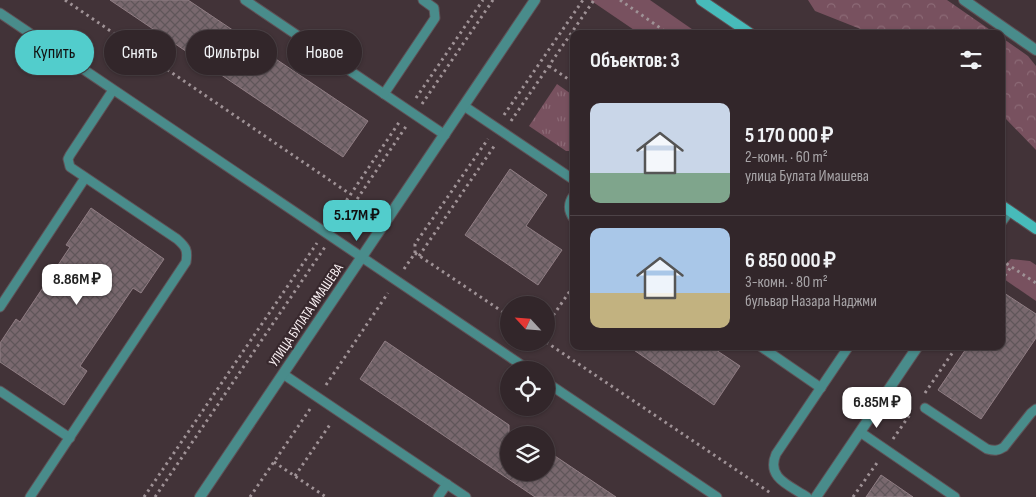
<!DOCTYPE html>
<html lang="ru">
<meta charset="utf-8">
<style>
:root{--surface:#32262a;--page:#3a2e32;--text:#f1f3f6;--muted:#a8a5a8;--line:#4d4347;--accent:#52cdcc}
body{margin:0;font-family:"Sofia Sans Condensed",sans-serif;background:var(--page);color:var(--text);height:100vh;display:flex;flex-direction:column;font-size:19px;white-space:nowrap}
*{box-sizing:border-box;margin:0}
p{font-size:16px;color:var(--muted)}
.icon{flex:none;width:28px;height:28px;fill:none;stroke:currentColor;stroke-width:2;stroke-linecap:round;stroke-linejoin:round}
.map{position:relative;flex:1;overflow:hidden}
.panel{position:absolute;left:570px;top:30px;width:435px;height:320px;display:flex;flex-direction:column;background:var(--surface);border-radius:10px;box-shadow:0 1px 4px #0004,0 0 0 1px var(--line)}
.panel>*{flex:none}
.guide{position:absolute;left:15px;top:30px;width:475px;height:45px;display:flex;gap:10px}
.needle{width:32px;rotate:296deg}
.buttons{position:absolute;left:500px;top:296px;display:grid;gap:10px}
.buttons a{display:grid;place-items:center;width:55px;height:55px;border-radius:50%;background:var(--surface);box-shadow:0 1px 4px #0004,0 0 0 1px var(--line);font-size:25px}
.price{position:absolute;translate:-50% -42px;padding:0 11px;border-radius:10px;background:#fff;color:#222;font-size:16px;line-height:32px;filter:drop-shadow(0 1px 2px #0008)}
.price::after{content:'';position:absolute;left:50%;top:30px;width:15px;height:11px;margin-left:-8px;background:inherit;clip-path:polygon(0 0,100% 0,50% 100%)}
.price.active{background:var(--accent);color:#111}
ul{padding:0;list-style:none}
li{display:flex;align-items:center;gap:15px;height:125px;padding:0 20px}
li+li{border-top:1px solid var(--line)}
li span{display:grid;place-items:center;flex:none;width:140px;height:100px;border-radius:10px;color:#555}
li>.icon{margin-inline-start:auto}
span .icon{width:60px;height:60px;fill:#fffc;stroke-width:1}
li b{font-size:21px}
h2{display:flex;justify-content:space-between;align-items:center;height:60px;padding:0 20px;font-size:21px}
.pill{padding:0 18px;border-radius:22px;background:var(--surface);box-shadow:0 1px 4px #0004,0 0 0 1px var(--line);font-size:18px;line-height:45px}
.pill.active{background:var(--accent);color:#111}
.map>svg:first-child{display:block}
</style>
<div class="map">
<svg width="1036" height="497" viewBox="0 0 1036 497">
<defs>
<pattern id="forest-crowns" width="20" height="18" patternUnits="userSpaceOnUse" patternTransform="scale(1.25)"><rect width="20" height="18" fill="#78515f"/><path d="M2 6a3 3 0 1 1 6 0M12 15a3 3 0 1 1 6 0" fill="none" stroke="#8c6a76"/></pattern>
<pattern id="park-tufts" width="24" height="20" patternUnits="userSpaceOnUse" patternTransform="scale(1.25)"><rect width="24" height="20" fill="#78515f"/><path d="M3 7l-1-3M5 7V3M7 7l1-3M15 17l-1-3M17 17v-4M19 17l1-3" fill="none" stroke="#8c6a76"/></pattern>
<pattern id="building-cross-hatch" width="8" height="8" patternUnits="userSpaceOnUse" patternTransform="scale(1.25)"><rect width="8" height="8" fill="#79686e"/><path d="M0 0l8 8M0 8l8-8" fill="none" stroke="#60565a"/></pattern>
</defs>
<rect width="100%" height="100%" fill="#423338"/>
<!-- grass -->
<g fill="#78515f">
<path d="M590,0H650L699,34H640Z"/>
<path d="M1011,259L1030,261L1036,265V301L1001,277V269Z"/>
</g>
<!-- forest -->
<g fill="url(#forest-crowns)">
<path d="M808,0H947L996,34H866L863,30L815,11Z"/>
<path d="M1001,37L1028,56L1036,66V150L1006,119L1001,120Z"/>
</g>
<!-- park -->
<path fill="url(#park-tufts)" d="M557,84L574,96V151H566L529,126Z"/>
<!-- building -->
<g fill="url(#building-cross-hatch)" stroke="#907e84">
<path d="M110,0H188L368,121L343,157Z"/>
<path d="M510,169L547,195L526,226L562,250L538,285L465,235Z"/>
<path d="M91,208L164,259L141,293L133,288L80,366L87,371L64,405L0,362V343L16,319L20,322L70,247L66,245Z"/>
<path d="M1001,291L1036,314V338L981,419L938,390L968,346H1001Z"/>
<path d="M385,341L509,425V472H546V450L616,497H535L360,379Z"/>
<path d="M628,346H710L740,366L714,405Z"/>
<path d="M881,475L913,497H866Z"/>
</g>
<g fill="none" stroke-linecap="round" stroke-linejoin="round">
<!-- lane casing -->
<g stroke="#5f5156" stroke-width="11">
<g id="lane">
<path d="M245,0L445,135"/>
<path d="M0,13L529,370"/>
<path d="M384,94L435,18L434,8L423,0"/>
<path d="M464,106L574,180"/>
<path d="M574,195C568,203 568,211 574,219"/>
<path d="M0,307L85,178"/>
<path d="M760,346L821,388"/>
<path d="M283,374L466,497"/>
<path d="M546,382L717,497"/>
<path d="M0,391L70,438"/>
<path d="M925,408L987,449C994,451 998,451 1004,447L1031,413L1036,409"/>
<path d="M860,432L955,497"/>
<path d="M30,497L186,262C188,250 186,247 177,239L70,167L68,159L70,155L113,90"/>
<path d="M438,497L447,484"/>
<path d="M807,497C789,485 766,478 776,454L849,346"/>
</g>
</g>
<!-- street casing -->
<g stroke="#5f5156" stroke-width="12">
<g id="street">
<path d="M964,0L1036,50"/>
<path d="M1001,222L1009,211"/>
<path d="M200,497L535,0"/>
<path d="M816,497L918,346"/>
</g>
</g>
<!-- secondary casing -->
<g stroke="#5f5156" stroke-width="12">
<g id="secondary">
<path d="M701,0L751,34"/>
<path d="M1001,205L1036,229"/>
</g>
</g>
<!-- path -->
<g stroke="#9f9296" stroke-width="3" stroke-dasharray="2.5 4" stroke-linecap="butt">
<path d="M65,0L350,194"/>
<path d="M620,0L669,34"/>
<path d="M549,66L574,83"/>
<path d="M416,98L483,0"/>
<path d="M422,104L493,0"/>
<path d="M504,115L583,0"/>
<path d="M511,121L594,0"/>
<path d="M332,222L400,121"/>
<path d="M339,226L407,125"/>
<path d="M415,253L509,316"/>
<path d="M419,256L495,145"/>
<path d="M1001,260L1036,283"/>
<path d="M404,269L415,253V244L488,139"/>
<path d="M1001,281L1011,267"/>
<path d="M546,326L574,285"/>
<path d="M546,342L772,494"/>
<path d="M326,385L388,293"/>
<path d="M925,393L957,346"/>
<path d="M893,439L911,413"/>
<path d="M274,462L326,497"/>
<path d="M295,476L331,423"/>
<path d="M144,497L317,243"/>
<path d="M155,497L325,247"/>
<path d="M250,497L310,409"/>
<path d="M853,497L879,460"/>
</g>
<!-- lane -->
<use href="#lane" stroke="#498c8b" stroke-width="9"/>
<!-- street -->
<use href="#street" stroke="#498c8b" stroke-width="10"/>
<!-- secondary -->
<use href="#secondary" stroke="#47bbba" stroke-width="10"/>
</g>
<g text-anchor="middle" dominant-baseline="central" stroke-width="4.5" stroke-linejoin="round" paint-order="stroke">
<!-- street labels -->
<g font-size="14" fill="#faf0f3" stroke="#38292e">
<text transform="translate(306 315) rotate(-56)">УЛИЦА БУЛАТА ИМАШЕВА</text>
</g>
</g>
</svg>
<div class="buttons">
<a><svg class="needle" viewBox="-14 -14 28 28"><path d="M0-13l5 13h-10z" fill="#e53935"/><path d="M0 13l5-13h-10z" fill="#a8a5a8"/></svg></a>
<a><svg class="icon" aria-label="locate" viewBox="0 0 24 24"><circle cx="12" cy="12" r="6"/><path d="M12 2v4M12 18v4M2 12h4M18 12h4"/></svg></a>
<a><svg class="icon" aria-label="layers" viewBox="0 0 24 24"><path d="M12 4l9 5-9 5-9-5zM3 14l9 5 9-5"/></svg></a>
</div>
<b class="price active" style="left:357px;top:242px">5.17M ₽</b>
<b class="price" style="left:77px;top:306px">8.86M ₽</b>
<b class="price" style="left:877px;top:429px">6.85M ₽</b>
<div class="guide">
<a class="pill active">Купить</a>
<a class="pill">Снять</a>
<a class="pill">Фильтры</a>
<a class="pill">Новое</a>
</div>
<section class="panel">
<h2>Объектов: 3<svg class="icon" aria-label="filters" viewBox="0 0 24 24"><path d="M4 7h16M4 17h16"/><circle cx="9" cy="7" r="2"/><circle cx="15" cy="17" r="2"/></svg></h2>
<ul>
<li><span style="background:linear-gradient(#c9d6e8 70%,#7fa58c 0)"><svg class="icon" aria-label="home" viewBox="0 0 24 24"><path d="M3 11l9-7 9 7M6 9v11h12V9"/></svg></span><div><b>5 170 000 ₽</b><p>2-комн. · 60 m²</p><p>улица Булата Имашева</p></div></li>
<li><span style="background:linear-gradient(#a9c7e8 65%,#c2b280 0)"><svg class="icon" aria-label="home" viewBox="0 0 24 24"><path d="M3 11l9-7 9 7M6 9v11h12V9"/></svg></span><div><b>6 850 000 ₽</b><p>3-комн. · 80 m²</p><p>бульвар Назара Наджми</p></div></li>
</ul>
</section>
</div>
